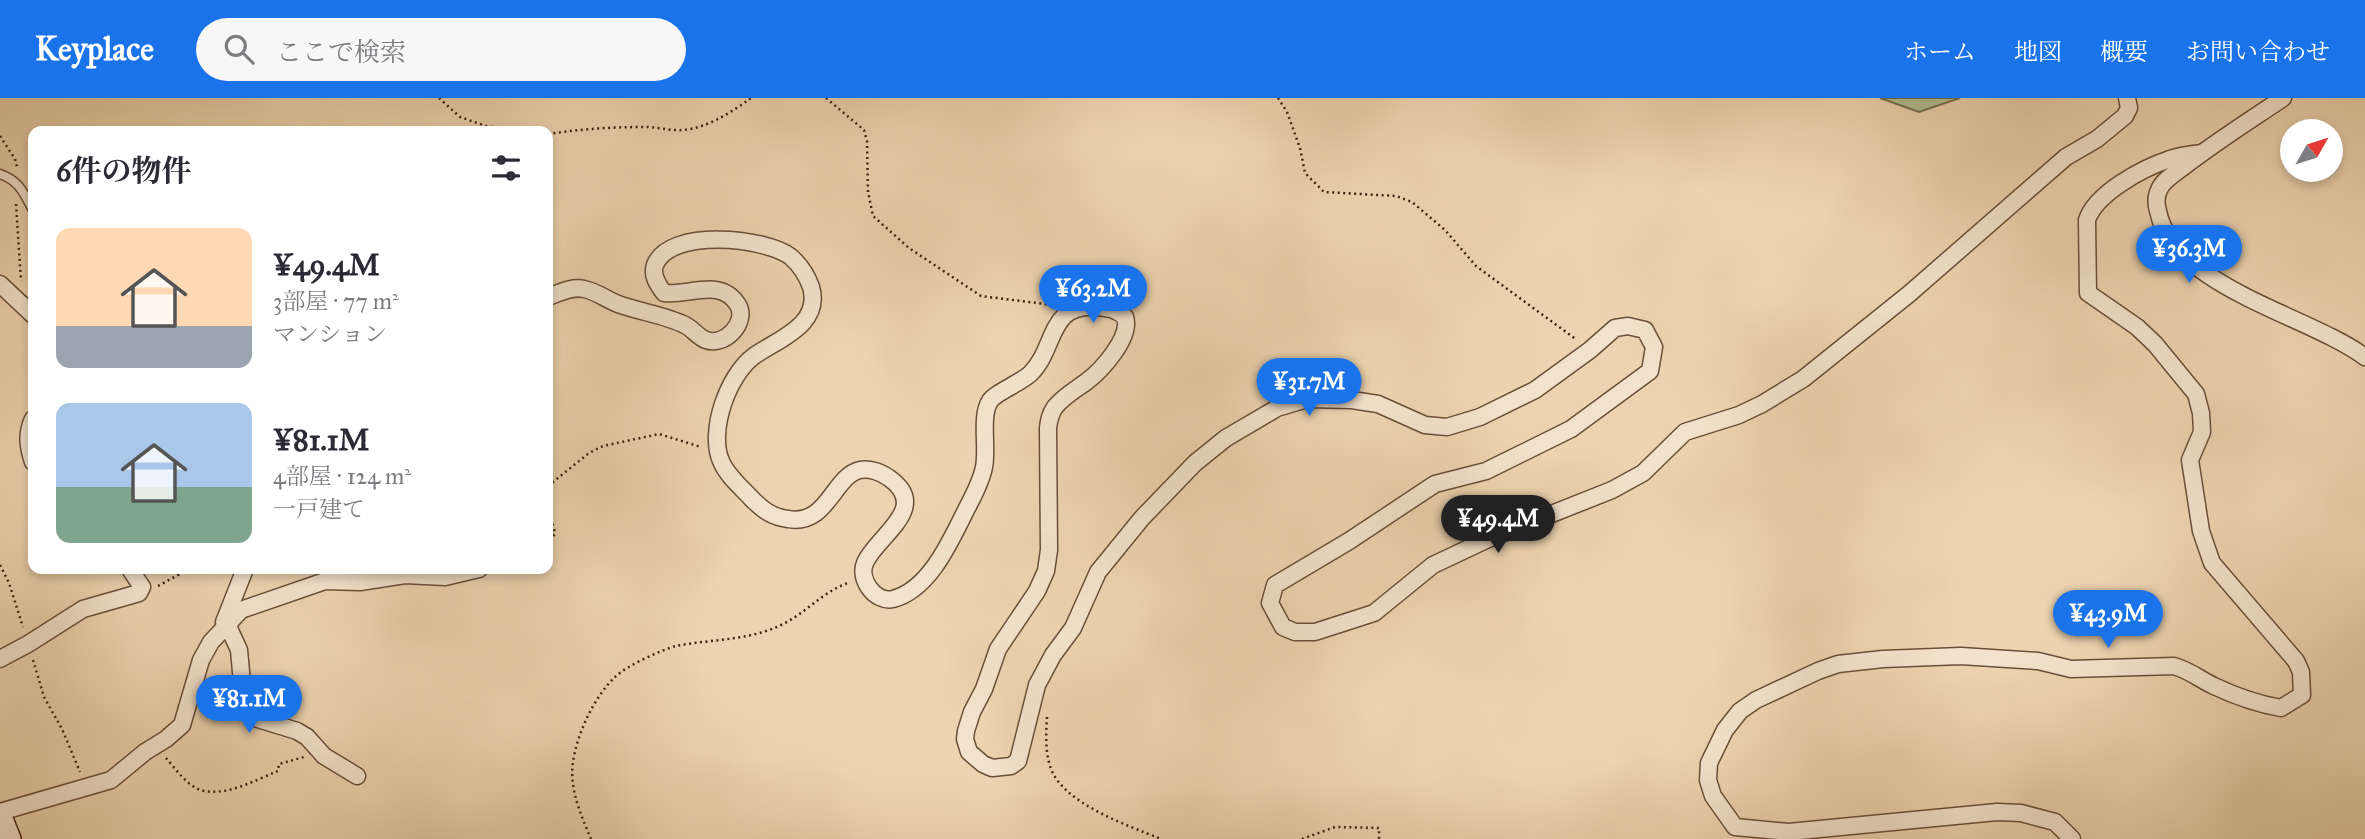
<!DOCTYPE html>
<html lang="ja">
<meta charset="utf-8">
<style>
:root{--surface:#fff;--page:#f7f7f7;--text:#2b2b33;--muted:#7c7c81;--accent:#1a73e8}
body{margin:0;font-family:"IM FELL Great Primer","Noto Serif JP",serif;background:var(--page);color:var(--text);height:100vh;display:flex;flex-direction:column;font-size:26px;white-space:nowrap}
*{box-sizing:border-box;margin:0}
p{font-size:23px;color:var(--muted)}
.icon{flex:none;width:38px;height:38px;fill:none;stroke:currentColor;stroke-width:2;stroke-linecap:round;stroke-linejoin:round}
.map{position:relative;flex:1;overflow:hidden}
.side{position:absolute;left:28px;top:28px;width:525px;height:448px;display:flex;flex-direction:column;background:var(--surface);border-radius:14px;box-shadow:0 4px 10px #0003}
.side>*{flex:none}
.needle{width:46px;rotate:51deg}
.tools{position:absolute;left:2280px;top:21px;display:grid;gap:14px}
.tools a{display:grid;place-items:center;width:63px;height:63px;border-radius:50%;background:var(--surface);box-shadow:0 4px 10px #0003;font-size:35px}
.price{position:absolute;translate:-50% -60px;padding:0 16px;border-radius:24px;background:var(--accent);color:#fff;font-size:23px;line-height:46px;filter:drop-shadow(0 2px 4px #0008)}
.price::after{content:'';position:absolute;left:50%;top:42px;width:21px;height:16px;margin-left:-10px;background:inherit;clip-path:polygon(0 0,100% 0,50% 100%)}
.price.active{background:#222;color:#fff}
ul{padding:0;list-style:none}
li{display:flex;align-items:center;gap:21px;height:175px;padding:0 28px}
li span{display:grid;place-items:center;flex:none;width:196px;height:140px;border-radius:14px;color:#555}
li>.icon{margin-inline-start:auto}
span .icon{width:84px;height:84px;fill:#fffc;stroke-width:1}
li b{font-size:30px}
h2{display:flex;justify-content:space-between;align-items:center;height:84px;padding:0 28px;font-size:30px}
header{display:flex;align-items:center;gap:42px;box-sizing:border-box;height:98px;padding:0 35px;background:var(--accent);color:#fff}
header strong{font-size:33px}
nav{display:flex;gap:38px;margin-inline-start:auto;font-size:24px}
.search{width:490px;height:63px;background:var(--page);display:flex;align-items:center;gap:18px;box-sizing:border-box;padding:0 24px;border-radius:38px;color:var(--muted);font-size:26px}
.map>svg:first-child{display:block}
</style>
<header>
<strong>Keyplace</strong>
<div class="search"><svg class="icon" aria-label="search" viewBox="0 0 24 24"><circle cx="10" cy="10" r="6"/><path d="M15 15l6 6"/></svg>ここで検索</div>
<nav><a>ホーム</a><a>地図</a><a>概要</a><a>お問い合わせ</a></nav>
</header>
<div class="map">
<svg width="2365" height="741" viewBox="0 0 2365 741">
<rect width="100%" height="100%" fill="#edd3af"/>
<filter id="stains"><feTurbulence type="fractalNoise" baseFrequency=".00286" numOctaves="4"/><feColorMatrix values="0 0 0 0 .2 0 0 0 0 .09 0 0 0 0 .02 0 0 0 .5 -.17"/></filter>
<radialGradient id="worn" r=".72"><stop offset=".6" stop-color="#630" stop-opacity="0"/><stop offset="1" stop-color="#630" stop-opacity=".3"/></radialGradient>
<!-- green -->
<path fill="#b2be90" stroke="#787050" stroke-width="2" d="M1880,0H1960L1919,14Z"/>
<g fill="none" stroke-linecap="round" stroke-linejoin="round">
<!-- lane casing -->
<g stroke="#6a4f38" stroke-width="11">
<path id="lane" d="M0,76C20,83 24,96 33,112"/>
</g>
<!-- street casing -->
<g stroke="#6a4f38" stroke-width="19">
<g id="street">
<path d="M2283,0C2249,23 2214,45 2182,70C2174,76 2163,82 2159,92C2156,98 2156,106 2158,113C2173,189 2308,217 2365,259"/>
<path d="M0,186L33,217"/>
<path d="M548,199C559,195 572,188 584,191C596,193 607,202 618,206C640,214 665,217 685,227C693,231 698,239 706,242C725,249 748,224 738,207C721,179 690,198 664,195C658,187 651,177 655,167C669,130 765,139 791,159C800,167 807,178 811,189C822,227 778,241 754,258C728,277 708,333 721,363C727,378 742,390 752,401C763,412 772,419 788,421C828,428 833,378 860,372C869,370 881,374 889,380C932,410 876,438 865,465C858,481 875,505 893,501C929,492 950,444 965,414C972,400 981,385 984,369C988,350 980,318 990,303C995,295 1020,285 1030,276C1057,250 1047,205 1097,209C1109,210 1116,211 1125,219C1132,239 1101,273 1086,284C1075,292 1064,298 1055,309C1050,316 1049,322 1048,330L1049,452L1046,473L1037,493L998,551L984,591L972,614L966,633L965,641L969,654L983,666L992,670L1011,668L1018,663L1037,587L1053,557L1073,530L1098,474L1142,420L1195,365L1226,340L1277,310L1307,301L1352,302L1378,306L1425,327L1447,329L1480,319L1535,292L1590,252L1615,230L1628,228L1645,232L1654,249L1650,273L1571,331L1486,373L1435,386L1349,443L1275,487L1270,505L1283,529L1295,534H1315L1374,515L1433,467L1486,442L1612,392L1643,375L1685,334L1739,317L1762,306L1803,281L1909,196L2066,59L2097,41L2125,18L2129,10L2127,0"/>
<path d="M33,321C26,336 28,349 33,364"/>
<path d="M224,524L245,471"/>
<path d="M227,526L239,552L244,607L249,615L258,621L297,633L307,639L324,658L357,678"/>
<path d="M0,561L28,546L83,511L139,495L142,489L130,471"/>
<path d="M0,714L111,682L145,654L166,641L182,627L201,562L211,544L241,512L325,483L360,484L405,477L445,479L479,471"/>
<path d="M2072,741L2055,724L2021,715L1997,714L1789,734L1735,729L1713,698L1708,682L1709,665L1725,632L1740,613L1756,602L1818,573L1838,566L1883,561L1961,558L2038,563L2071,571L2174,568C2191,573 2199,581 2214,588C2235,598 2258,606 2281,610L2302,597L2301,574L2296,563L2212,465L2201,433L2190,362L2202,334L2201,315L2196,296L2155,246L2137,229L2088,195L2087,122C2096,95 2143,70 2170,61C2180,57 2192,56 2202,55"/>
</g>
</g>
<!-- secondary casing -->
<g stroke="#3f2310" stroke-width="24">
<path id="secondary" d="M0,716L10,741"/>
</g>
<!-- path -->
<g stroke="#3f2310" stroke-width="2.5" stroke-dasharray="2 3.5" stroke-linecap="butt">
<path d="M439,0L460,19L486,28L520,33"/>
<path d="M826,0L864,32L867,43L868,94L873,118L909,150L981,198L1053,207"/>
<path d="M1278,0L1287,14L1300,50L1305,75L1324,94L1396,98L1412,104L1445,132L1476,168L1577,242"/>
<path d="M548,36C580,31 612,29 645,29C657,29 670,33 683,32C707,30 732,14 751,0"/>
<path d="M0,38L15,61L17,69"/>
<path d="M16,106L21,183"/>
<path d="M548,388L589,355L603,348L659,336L701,349"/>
<path d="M548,410L555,435L548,449"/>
<path d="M0,467L9,485L23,529"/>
<path d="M504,471L509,474L524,471"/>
<path d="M158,488L189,471"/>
<path d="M33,562L44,599L62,631L80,674"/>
<path d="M1047,619C1046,635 1045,652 1050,668C1061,705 1127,727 1161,741"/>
<path d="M166,660C175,670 185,685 198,691C223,701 255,682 278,673L279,666L304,659"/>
<path d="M591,741C581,717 569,691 573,664C577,636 594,599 615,579C626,568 661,552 676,548C711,541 748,543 781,527C805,516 822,494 848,485"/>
<path d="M1302,741L1335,729L1379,730V741"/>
</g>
<!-- lane -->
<use href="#lane" stroke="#f3e2cb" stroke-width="8"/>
<!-- street -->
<use href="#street" stroke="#f3e2cb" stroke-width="16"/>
<!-- secondary -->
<use href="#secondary" stroke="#f3e2cb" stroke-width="21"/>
</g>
<rect width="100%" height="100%" filter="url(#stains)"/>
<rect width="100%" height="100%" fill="url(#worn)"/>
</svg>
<div class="tools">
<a><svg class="needle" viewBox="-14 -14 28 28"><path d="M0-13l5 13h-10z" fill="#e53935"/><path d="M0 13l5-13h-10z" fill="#7c7c81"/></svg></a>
</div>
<b class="price" style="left:2189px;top:187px">¥36.3M</b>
<b class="price" style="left:1093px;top:227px">¥63.2M</b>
<b class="price" style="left:1309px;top:320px">¥31.7M</b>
<b class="price active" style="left:1498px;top:457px">¥49.4M</b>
<b class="price" style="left:2108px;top:552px">¥43.9M</b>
<b class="price" style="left:249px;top:637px">¥81.1M</b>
<section class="side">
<h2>6件の物件<svg class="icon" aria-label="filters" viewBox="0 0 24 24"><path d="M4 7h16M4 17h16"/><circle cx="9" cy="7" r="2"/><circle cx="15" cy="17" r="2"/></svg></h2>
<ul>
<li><span style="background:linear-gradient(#ffd9b3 70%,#9aa5b1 0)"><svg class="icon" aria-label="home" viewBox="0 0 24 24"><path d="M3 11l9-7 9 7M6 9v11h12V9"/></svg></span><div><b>¥49.4M</b><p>3部屋 · 77 m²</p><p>マンション</p></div></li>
<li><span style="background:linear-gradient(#a9c7e8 60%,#7fa58c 0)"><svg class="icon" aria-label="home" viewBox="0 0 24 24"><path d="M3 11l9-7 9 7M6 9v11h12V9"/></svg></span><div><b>¥81.1M</b><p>4部屋 · 124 m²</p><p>一戸建て</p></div></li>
</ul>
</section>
</div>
